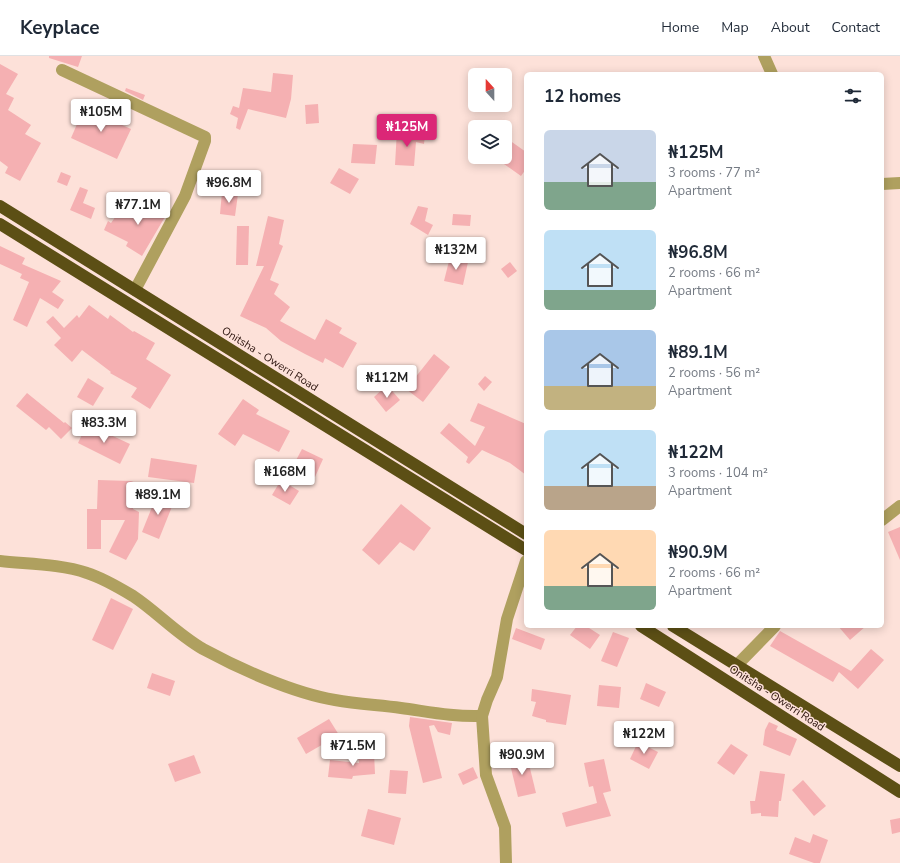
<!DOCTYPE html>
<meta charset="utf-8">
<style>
:root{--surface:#fff;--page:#f6f6f7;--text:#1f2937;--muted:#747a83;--line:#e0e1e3;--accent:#db2777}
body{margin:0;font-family:"Nunito Sans",sans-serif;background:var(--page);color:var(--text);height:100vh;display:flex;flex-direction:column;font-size:15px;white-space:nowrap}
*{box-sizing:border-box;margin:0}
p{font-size:13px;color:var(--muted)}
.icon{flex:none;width:22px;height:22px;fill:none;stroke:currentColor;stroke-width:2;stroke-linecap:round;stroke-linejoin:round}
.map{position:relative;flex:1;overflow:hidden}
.panel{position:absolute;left:524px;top:16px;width:360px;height:556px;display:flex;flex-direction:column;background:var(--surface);border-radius:6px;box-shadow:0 2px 10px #0003}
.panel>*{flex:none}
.needle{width:26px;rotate:339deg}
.buttons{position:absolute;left:468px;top:12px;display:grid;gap:8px}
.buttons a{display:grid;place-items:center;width:44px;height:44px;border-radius:6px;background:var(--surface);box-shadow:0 2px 10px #0003;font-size:20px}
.price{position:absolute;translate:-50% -34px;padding:0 9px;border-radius:4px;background:#fff;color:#222;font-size:13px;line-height:26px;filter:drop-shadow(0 1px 2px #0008)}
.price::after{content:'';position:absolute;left:50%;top:24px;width:12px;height:9px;margin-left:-6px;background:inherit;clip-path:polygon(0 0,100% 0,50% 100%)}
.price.on{background:var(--accent);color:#fff}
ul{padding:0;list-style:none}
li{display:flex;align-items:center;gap:12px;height:100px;padding:0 20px}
li span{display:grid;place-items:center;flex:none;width:112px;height:80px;border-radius:6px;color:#555}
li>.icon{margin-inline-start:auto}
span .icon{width:48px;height:48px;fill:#fffc;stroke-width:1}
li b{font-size:17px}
h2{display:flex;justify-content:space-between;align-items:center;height:48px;padding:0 20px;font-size:17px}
header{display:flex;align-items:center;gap:24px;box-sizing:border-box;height:56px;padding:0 20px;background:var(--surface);border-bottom:1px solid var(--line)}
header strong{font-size:19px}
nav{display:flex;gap:22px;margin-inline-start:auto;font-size:14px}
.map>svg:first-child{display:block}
</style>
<header>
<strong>Keyplace</strong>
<nav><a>Home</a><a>Map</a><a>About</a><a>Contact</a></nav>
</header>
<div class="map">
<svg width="900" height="807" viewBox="0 0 900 807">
<rect width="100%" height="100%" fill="#fde1d9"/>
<!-- building -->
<g fill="#f5b0b2">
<path d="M49,0H82L78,11L49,2Z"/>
<path d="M0,8L18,18L6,38L14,42L8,54L31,69L25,78L41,87L20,125L5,117L8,111L0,105Z"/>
<path d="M273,17L293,19L291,43L286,62L248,53L240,74L236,72L238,62L230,58L233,50L239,52L243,32L271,36Z"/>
<path d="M126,32L145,39L143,44L125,35Z"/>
<path d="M318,48L319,67L306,68L305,49Z"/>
<path d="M84,52L131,73L117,103L71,82Z"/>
<path d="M397,74L425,79L424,88L416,86L414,110L395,109Z"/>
<path d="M505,81L526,96V113L521,120L494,101H505Z"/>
<path d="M353,88L377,89L375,108L351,107Z"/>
<path d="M339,112L359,123L350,138L330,127Z"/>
<path d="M61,116L71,120L67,130L57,126Z"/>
<path d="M80,131L88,134L83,147L95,152L91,163L70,154Z"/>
<path d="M222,136L238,138L235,160L220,158Z"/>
<path d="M154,145L169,154L142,200L126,190L128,186L104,174L108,165L111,167L123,150L133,157L138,150L147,156Z"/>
<path d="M418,150L428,152L425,165L433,169L428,179L410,168Z"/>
<path d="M453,158L471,159L470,170L452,169Z"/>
<path d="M268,160L284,164L279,188L283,190L270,224L279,228L274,238L290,251L280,265L315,284L326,263L342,272L339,277L357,287L343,312L325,302L323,307L305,298L281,285L266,272L240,260L264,210H256Z"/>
<path d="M237,170H249L248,209H236Z"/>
<path d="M0,190L25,202L22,208L61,225L52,236L64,244L58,253L40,242L27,271L13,264L29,226L20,222L22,218L0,208Z"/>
<path d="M450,201L468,206L463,229L444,225Z"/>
<path d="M510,206L517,215L508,222L501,213Z"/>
<path d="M89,249L108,263L110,259L133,276L134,275L155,287L146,303L171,319L150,353L131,341L137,332L110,317L111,316L82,294L72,306L54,289L61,282L46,266L53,260L64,272L77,259L79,262Z"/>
<path d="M434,298L450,311L423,346L406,333Z"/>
<path d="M485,320L492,326L484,335L478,328Z"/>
<path d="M88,322L104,332L93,350L77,341Z"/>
<path d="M387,329L400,344L386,356L374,341Z"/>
<path d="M27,337L64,367L65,366L72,372L61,383L49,371L46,374L16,350Z"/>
<path d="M243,343L259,354L256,358L290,375L279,396L243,378L235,390L218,378Z"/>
<path d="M478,347L526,368V419L510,407L482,394L469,408L466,406L468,401L440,377L449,367L475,390L485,371L470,365Z"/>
<path d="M87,368L130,388L120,408L78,387Z"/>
<path d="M302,393L323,403L315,421L293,410Z"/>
<path d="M151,402L197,409L194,427L148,421Z"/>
<path d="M98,424L131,425L141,429L140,439H134L133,453L139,456L138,483L126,504L109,496L125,464H101V493H87V453H97Z"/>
<path d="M281,424L299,435L290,449L272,439Z"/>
<path d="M158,436L175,443L159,483L142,476Z"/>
<path d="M401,448L431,472L414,495L400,486L379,509L362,494Z"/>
<path d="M900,471V504L888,476Z"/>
<path d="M111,542L133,553L113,594L92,584Z"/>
<path d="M577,570H586L600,579L590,593L570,579Z"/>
<path d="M838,570H866L850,584Z"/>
<path d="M516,572L545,583L541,594L512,583Z"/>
<path d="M780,575L851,615L871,593L884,604L858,633L839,616L833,626L770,590Z"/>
<path d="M613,576L629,582L617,611L601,605Z"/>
<path d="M152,617L175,625L170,640L147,632Z"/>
<path d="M646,627L666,636L659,651L640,643Z"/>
<path d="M599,629L621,631L619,652L597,650Z"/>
<path d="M532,633L571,639L566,669L546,666V664L532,660L536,646L531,645Z"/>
<path d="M410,661L452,667L450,679L438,676L434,669L429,670L442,722L423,727L409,670Z"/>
<path d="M329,663L339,679L306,698L297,682Z"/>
<path d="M769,666L778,670L776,674L797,683L790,700L763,689L765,674Z"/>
<path d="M638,686L658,696L649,713L630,703Z"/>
<path d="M731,688L748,699L734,719L717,707Z"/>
<path d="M374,696L375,718L353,720L352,723L328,721L330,704L359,707L358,697Z"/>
<path d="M194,699L201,717L175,726L168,708Z"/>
<path d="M527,700L536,737L518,741L509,704Z"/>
<path d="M604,703L611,735L603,737L611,760L566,771L562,757L597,747L593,730L589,731L584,707Z"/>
<path d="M473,711L478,722L463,729L458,718Z"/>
<path d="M390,714L408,715L406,738L388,737Z"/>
<path d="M760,715L785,718L781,745H779L778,761L761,760V757L751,758L750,745H755Z"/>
<path d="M803,724L826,750L814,760L792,734Z"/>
<path d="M368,753L401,762L394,789L361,780Z"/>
<path d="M900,762V776L892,778L890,764Z"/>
<path d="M813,778L828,784L820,807H814L789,798L795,781L810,787Z"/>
</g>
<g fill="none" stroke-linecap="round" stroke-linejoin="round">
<!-- minor -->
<g stroke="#afa05f" stroke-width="12">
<path d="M764,0L772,18"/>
<path d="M62,14L205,81V85L185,140L135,234"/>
<path d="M882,128L900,127"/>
<path d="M882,464L900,450"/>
<path d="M0,505C27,508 61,508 87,517C103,522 118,531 133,540C157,556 177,578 203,593C240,613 293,637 335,644C357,648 379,649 401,652C430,656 453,661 482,660"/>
<path d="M737,609L775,570"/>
<path d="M506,807L505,771L486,719L482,660L487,644L497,621L507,563L526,505"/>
</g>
<!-- highway -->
<g stroke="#5c4f15" stroke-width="12">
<path d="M0,150L526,478"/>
<path d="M0,168L526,494"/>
<path d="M641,570L900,736"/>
<path d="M673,570L900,710"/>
</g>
</g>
<g text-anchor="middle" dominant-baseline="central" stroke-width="3" stroke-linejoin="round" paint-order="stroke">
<!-- street labels -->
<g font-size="11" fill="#29110b" stroke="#fde1d9">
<text transform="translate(270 303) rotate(32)">Onitsha - Owerri Road</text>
<text transform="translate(777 642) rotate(33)">Onitsha - Owerri Road</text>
</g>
</g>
</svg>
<div class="buttons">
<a><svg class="needle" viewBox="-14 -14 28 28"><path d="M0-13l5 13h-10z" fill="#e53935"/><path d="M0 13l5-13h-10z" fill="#747a83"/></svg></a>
<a><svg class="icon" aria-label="layers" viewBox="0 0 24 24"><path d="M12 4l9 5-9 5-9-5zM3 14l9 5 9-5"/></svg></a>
</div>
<b class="price" style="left:101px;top:77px">₦105M</b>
<b class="price on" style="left:407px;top:92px">₦125M</b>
<b class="price" style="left:229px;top:148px">₦96.8M</b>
<b class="price" style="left:138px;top:170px">₦77.1M</b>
<b class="price" style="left:456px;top:215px">₦132M</b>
<b class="price" style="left:387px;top:343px">₦112M</b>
<b class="price" style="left:104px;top:388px">₦83.3M</b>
<b class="price" style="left:285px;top:437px">₦168M</b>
<b class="price" style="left:158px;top:460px">₦89.1M</b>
<b class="price" style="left:644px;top:699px">₦122M</b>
<b class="price" style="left:353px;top:711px">₦71.5M</b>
<b class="price" style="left:522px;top:720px">₦90.9M</b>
<section class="panel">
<h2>12 homes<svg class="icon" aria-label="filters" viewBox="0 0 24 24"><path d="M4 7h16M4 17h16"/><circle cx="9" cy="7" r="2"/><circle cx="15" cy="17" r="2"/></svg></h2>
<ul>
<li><span style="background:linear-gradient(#c9d6e8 65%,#7fa58c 0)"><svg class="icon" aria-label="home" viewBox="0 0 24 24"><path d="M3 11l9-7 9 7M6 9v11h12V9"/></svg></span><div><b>₦125M</b><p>3 rooms · 77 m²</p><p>Apartment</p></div></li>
<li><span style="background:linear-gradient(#bfe0f5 75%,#7fa58c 0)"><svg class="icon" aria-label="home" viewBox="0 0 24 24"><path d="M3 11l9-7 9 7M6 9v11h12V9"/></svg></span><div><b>₦96.8M</b><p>2 rooms · 66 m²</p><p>Apartment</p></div></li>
<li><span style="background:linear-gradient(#a9c7e8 70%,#c2b280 0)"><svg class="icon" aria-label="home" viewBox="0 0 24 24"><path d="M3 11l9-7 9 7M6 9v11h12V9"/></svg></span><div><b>₦89.1M</b><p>2 rooms · 56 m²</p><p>Apartment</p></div></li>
<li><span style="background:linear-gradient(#bfe0f5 70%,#b9a48a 0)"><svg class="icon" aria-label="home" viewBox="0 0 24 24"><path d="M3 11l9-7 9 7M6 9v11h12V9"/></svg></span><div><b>₦122M</b><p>3 rooms · 104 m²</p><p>Apartment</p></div></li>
<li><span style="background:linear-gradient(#ffd9b3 70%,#7fa58c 0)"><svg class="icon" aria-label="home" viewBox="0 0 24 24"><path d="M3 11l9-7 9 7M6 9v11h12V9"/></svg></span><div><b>₦90.9M</b><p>2 rooms · 66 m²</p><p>Apartment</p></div></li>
</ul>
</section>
</div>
